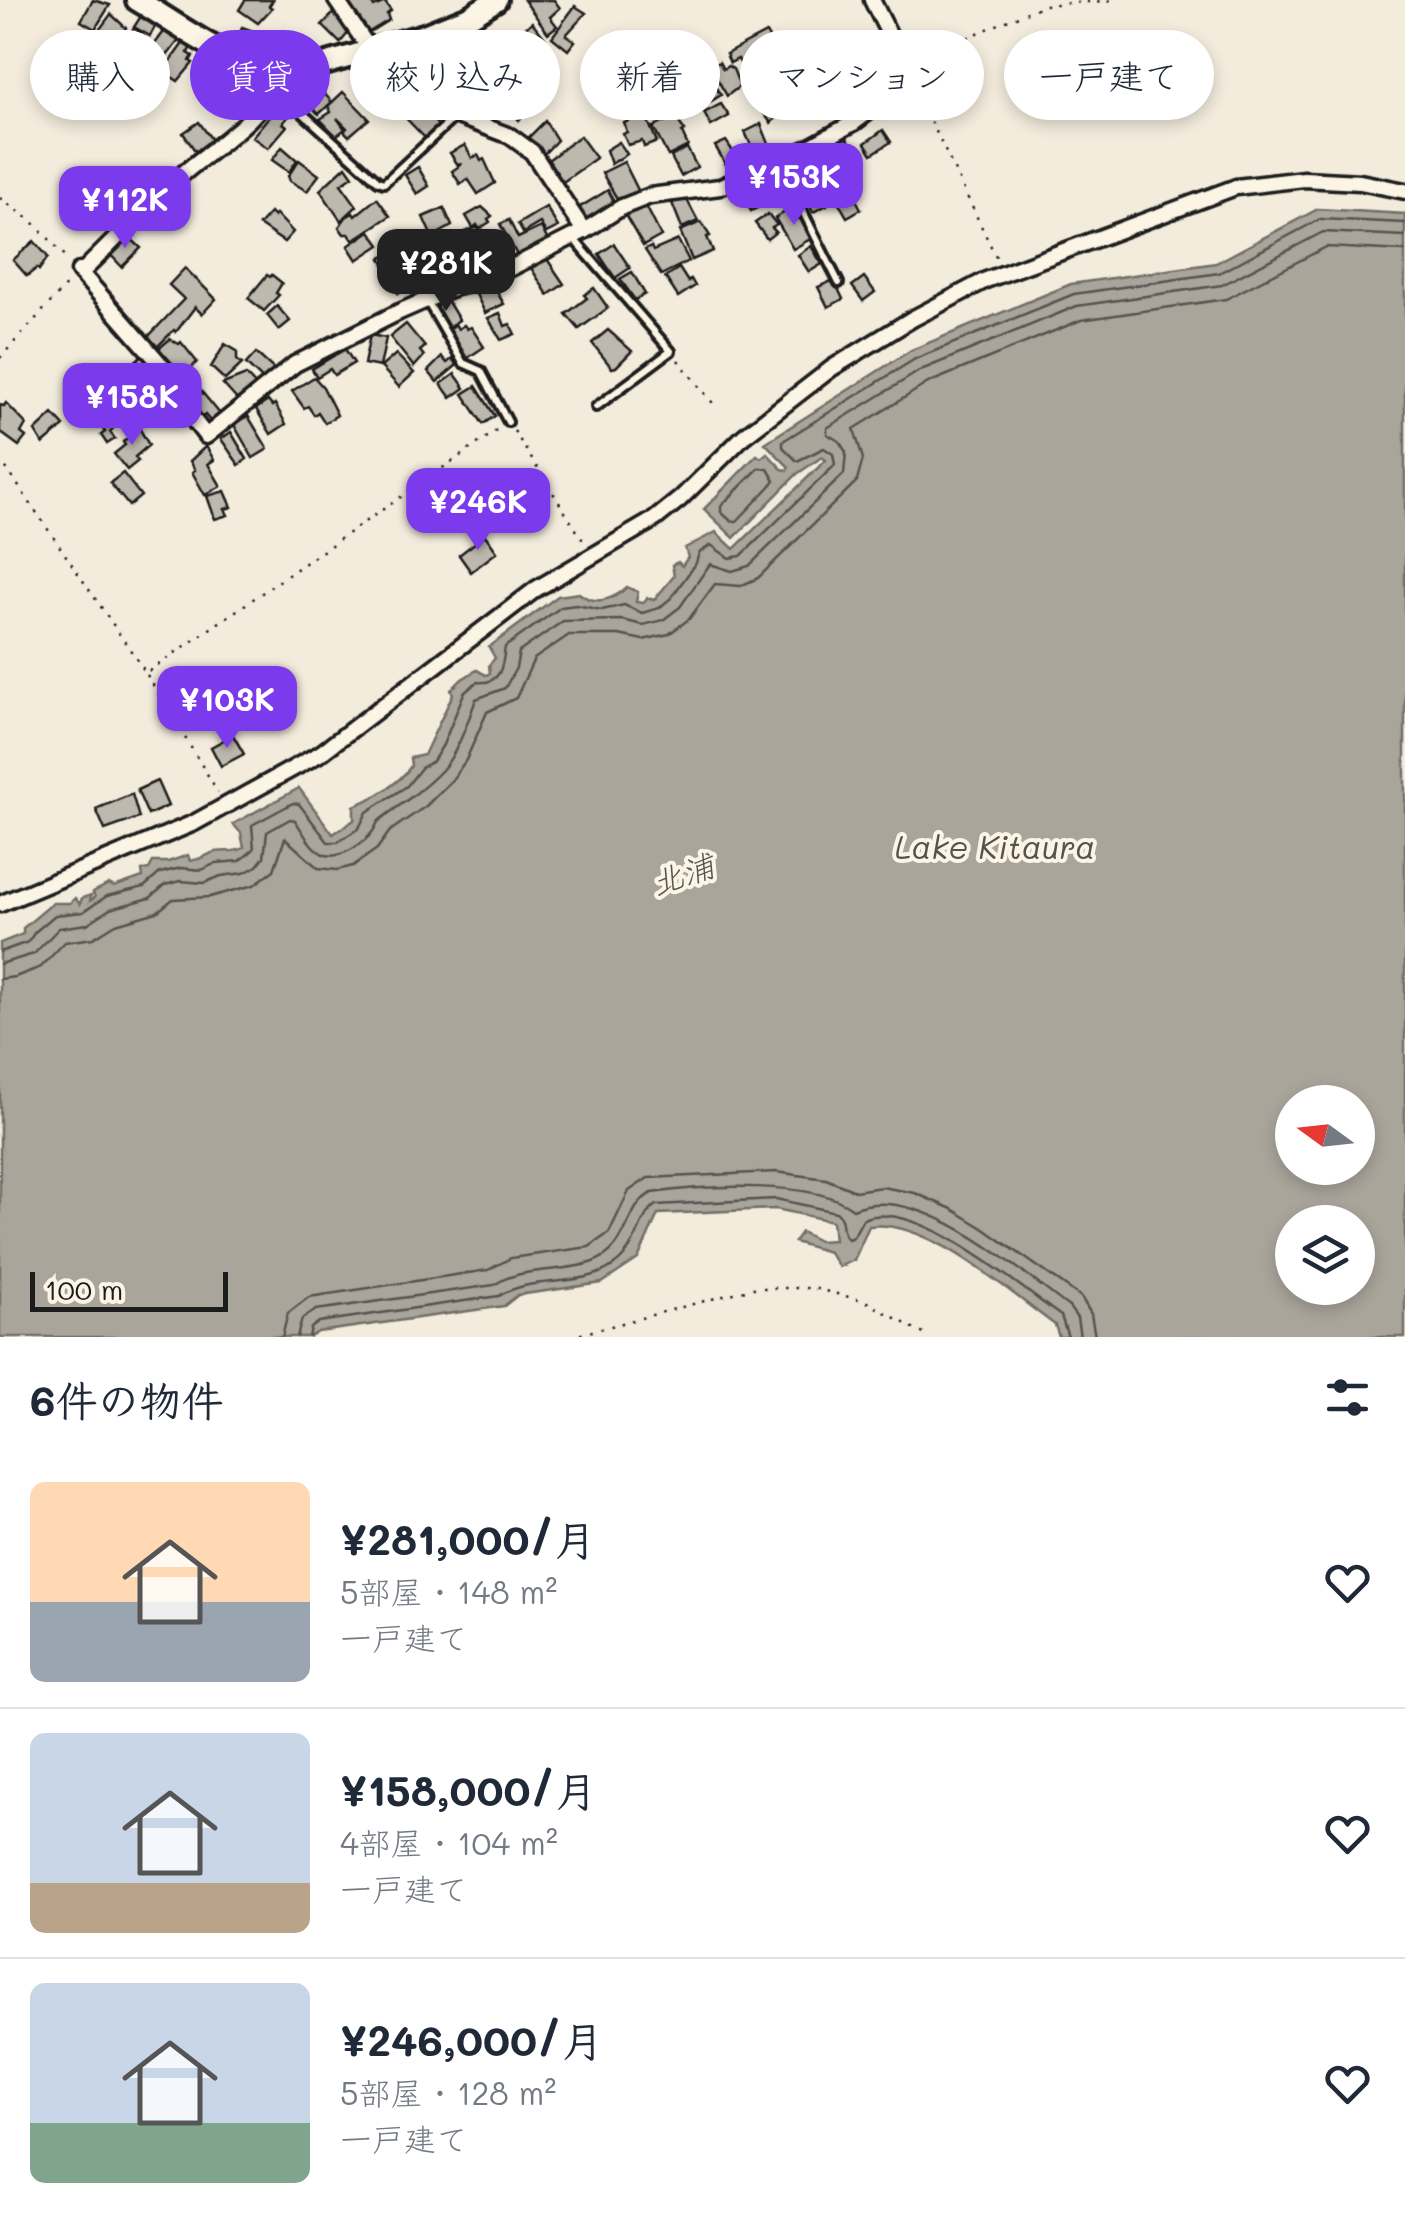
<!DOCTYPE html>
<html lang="ja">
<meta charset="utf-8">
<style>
:root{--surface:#fff;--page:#f2f2f3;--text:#1f2937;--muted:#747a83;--line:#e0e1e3;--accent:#7c3aed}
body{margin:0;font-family:Mali,"Klee One",sans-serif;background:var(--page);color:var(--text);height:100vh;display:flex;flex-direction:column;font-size:38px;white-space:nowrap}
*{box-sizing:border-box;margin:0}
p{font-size:32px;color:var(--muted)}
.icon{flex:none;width:55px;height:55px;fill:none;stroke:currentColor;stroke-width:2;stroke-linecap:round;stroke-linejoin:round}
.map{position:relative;height:1337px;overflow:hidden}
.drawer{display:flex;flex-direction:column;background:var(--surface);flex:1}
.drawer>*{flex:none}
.banner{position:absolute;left:30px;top:30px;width:1345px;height:90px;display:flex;gap:20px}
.needle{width:65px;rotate:285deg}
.fabs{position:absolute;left:1275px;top:1085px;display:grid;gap:20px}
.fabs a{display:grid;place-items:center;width:100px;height:100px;border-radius:50%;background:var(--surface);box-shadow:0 5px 15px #0003;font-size:50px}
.scale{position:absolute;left:30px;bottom:25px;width:198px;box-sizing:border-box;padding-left:10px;border:5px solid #1c1c1c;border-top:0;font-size:28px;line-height:35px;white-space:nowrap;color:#1c1c1c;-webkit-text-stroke:8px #fcf5e5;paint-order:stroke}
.price{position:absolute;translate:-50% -85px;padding:0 22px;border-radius:20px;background:var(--accent);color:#fff;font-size:32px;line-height:65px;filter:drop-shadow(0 2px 5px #0008)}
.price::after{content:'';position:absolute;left:50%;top:60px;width:30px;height:22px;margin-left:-15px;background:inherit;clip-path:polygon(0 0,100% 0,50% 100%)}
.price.selected{background:#222;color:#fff}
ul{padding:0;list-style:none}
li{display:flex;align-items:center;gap:30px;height:250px;padding:0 30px}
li+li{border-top:2px solid var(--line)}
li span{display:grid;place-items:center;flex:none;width:280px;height:200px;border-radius:15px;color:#555}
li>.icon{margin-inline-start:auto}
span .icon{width:120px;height:120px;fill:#fffc;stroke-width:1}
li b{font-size:42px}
h2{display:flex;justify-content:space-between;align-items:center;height:120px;padding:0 30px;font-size:42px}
.tag{padding:0 35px;border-radius:45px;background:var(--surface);box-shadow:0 5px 15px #0003;font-size:35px;line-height:90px}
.tag.selected{background:var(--accent);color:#fff}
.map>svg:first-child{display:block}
</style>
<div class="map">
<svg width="1405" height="1337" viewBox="0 0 1405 1337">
<rect width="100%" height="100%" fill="#f3ecdd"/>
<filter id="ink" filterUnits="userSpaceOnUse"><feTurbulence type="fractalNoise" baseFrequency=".01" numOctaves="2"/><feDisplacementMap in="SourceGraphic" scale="20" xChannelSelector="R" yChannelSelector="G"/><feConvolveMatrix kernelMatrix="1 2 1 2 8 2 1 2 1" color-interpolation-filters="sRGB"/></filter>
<g filter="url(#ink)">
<!-- water -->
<path fill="#aaa59b" stroke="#716e68" stroke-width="2.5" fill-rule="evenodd" d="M1318,209L1405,214V1337H1059L1055,1325C1009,1292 928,1218 869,1226L854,1260L839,1267L829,1252L794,1242L801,1232L819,1241L834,1240L832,1221L776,1209L658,1214L638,1259L602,1283L518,1295L504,1306L318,1332L310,1337H0V943L23,934V928L53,903H70L75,898L80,904L82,898L91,895L90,901L95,897L93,892L109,884L114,887L143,877L142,871L149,869L153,862H168L188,855L190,861C201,859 203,857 212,853C222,849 233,854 244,848L241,833L233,824L299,788L333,834L354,820V806C374,798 399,784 411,766L410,758L424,755L453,694L451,690L462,679L477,670L486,675L490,673L489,665L495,658L489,647L558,596L579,593C594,606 614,600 627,587L638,592L636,602L643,603L647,598L654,600L674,576L672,565L678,562L682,566L688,557L685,548L716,532L734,549L826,460L822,457L797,474L734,538L704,509L757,455L761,458L767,453L782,469L787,470L789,467L765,443L911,350L1071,284L1216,263ZM1292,1102H1358V1168H1292ZM1292,1222H1358V1288H1292Z"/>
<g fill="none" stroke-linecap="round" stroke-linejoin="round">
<!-- shore -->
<g stroke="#55534f" stroke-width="2.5">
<path d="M759,468L768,469L775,481L737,521H731L721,512V506Z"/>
<path d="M0,952L28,942L35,932L55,915L83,912L107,896L144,887L160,873L181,868L202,870L216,863L240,861L254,849L252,825L293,803L299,804L328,842H338L359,828L367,812L407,786L421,768L433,761L443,745L464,693L477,682C501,685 503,665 505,647L561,607L576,605L602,610L624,605L642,613L659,608L671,598L696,563L699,553L711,545L729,558L741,556L835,465L833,454L824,448L797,461L783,447V441L915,359L1074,294L1219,273L1320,219L1405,223"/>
<path d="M0,964L34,954L59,928L87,924L110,909L150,898L165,885L180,881L204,883L221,876L244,873L257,866L264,857L267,832L290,819L295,820C303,832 312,851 326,855C341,859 365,843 373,831C378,824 375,824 381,819C403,803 424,789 442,770C458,752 468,721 476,699L505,688L516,668L519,652L563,621L622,620L643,625L663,620L680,607L710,564L732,571L749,566L844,474L846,452L839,441L827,434V428L921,370L1077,306L1222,285L1323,232L1405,236"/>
<path d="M0,979L15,977L41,967L65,942L93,938L116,924L157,912L173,899L210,897L254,885L274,870L285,838L318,868L337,870L353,866L377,849L390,831L426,806L452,780L466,760L487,712L516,698L534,659L569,635H619L643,640L669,634L689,619L715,584L740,586L758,578L857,481L863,459L854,429L928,383L1081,320L1226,299L1326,247L1405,251"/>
<path d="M282,1337L288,1313L309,1297L488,1270L511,1258L589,1247L609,1233L629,1191L648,1178L776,1172L826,1179L855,1191L882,1187L915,1193L952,1209L983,1228L1081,1297L1091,1314L1095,1337"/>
<path d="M297,1337L302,1319L316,1310L494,1285C524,1265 560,1274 593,1262C631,1248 624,1206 652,1193C701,1186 815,1179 853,1209C919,1181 1017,1269 1069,1307L1077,1318L1080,1337"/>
<path d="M309,1337L311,1328L319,1322L499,1296C529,1277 564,1286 597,1274C641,1258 634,1220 656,1205L776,1199L836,1212C846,1219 839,1232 848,1239L853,1237L863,1219C916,1197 1018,1286 1061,1316L1068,1337"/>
</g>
</g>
<!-- building -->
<g fill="#beb9ae" stroke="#1c1c1c" stroke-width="2.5">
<path d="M93,0L110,5L95,29L81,21Z"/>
<path d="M245,0H273L269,6L272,8L258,23L239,10Z"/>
<path d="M342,0H370L374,7L385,2L391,11L387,14L389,20L366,34Z"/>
<path d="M524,0H554L560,8L550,17L557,26L548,33Z"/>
<path d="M575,6L586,13L566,35L575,41L568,50L552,37Z"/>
<path d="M334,13L349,32L340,43L322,25Z"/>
<path d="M111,14L126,28L112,44L97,33Z"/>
<path d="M141,16L157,23L150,36L134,27Z"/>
<path d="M532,22L545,38L534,48L521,32Z"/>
<path d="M242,27L262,34L260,46L257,49L237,42Z"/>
<path d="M134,28L150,41L132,60L119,51Z"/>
<path d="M166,29L180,39L166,57L154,45Z"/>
<path d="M482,33L487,40L492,37L495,41L498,39L511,63L504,67L508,73L498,80L488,66L484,69L476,58L480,55L470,41Z"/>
<path d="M766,33L776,51L771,53L775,60L761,68L756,59L742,67L738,59L730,63L726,54Z"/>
<path d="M184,42L191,46L188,53L193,56L190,61L193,63L178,81L163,71Z"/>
<path d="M434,42L443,48L432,63L419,56Z"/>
<path d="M812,44L820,58L802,72L791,55Z"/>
<path d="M838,45L844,56L829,67L822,55Z"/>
<path d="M541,58L556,74L547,86L532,68Z"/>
<path d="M470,62L478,68L465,84L449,70L453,64L462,68Z"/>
<path d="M719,62L723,69L728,66L733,69L740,86L727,96L710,67Z"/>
<circle cx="378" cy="73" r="9"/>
<path d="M436,64L448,73L436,91L423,81Z"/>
<path d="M223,65L239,76L217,107L201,95Z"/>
<path d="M136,67L154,82L136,103L117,89Z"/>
<path d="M685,68L691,75L701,69L705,71L721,95L700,108L690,91L666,108L656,94L660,90L657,86Z"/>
<path d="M811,70L814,75L817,73L826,96L810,107L793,80Z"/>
<path d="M942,70L955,101L937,111L922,83Z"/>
<path d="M477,74L489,84L467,113L453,102Z"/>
<path d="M751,81L759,88L766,83L786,109L771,123L744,87Z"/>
<path d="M526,82L543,92L519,120L514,114L510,117L506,114L496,103L508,88L511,90L520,83L524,86Z"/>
<path d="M314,83L332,102L319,114L299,97Z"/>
<path d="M343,92L369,119L349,136L344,131L347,128L337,118L345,129L336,136L320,119L331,112L328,106Z"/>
<path d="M413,95L436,117L433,120L440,127L427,140L398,110Z"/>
<path d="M721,104L729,116L711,126L704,113Z"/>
<path d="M276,108L288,117L283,123L287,126L268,148L252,137Z"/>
<path d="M645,114L657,142L644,147L642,141L628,145L623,134L627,132L624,123Z"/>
<path d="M675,117L685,131L682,133L688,146L668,156L653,127Z"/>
<path d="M545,121L557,140L543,155L528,138Z"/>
<path d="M199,122L212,140L196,152L183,133Z"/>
<path d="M761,124L773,154L758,161L745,132Z"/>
<path d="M883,130L891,142L872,154L865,143Z"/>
<path d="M580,136L596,158L563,182L548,160Z"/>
<path d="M846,137L864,163L855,170L847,166L845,158L842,160L834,148Z"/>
<path d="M726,141L738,159L742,157L747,168L732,175L715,146Z"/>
<path d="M619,142L627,154L611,164L606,150Z"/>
<path d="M465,145L472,158L478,155L481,161L484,159L495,183L478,194L468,179L460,184L452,171L462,164L458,165L450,153Z"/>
<path d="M282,147L297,160L289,172L272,160Z"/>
<path d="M687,148L697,167L681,176L671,157Z"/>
<path d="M805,154L819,176L807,184L792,163Z"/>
<path d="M299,160L319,175L307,191L290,181L288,176Z"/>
<path d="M624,162L639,192L619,202L602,173Z"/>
<path d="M346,166L353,176L341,184L357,206L341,221L320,190Z"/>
<path d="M418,167L429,186L417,194L405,175Z"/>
<path d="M754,178L767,203L751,211L738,187Z"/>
<path d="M846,180L861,209L847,217L839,203L838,196L842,194L837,184Z"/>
<path d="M818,183L827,205L813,212L803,191Z"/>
<path d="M608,190L615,203L588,226L577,209Z"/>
<path d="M377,198L390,216L353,240L349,234H344L339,227L346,217L353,213L355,216Z"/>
<path d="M686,198L698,221L682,228L672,203Z"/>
<path d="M646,206L661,236L643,246L625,215Z"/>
<path d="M482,207L492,216L488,219L490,222L479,229L477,225L473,228L466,216Z"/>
<path d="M546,207L558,227L546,233L540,223L523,233L518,224Z"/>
<path d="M444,208L452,226L432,237L423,217Z"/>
<path d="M792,208L798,219L802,216L812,238L793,249L775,218Z"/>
<path d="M270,213L274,217L276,214L293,232L284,242L259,225Z"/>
<path d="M768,214L777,225L772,228L776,232L767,239L755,223Z"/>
<path d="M509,220L518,238L541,227L549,243L518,257L500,224Z"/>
<path d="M701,222L710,236L707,237L713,251L692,260L680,231Z"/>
<path d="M478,227L479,232L483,230L492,253L474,262L462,237L463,233Z"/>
<path d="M370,231L380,245L357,260L348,246Z"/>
<path d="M127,235L141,248L122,267L109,253Z"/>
<path d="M678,240L689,261L661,275L645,250L651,247L653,251Z"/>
<path d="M34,241L48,257L39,270L37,268L27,276L13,260Z"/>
<path d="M614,244L630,268L615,278L599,254Z"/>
<path d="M811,246L822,264L809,272L798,255Z"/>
<path d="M400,250L413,279L407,282L409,288L398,293L381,258Z"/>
<path d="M547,259L564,284L548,295L531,268Z"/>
<path d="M185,268L216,299L202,314L195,307L176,332L174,330L156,348L146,339L184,299L169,285Z"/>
<path d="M679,268L688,282L691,279L695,286L678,297L665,277Z"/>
<path d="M632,272L645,294L635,300L620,279Z"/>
<path d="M267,275L270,277L272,275L282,283L276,293L279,295L264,311L248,298Z"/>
<path d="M864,277L875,292L863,301L852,286Z"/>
<path d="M834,280L843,299L828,307L818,287Z"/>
<path d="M493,285L504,304L485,313L476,294Z"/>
<path d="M594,288L608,308L579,329L566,314L587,298L584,295Z"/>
<path d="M447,300L459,320L445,329L433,309Z"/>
<path d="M277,306L290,321L279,330L267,315Z"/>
<path d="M500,313L505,326L510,324L515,334L501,340L488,318Z"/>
<path d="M406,324L425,347L420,351L424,356L414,367L390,337Z"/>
<path d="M455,324L458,329L464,325L467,329L471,327L484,347L466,359L447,332Z"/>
<path d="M608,330L632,351L616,367L612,368L592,343Z"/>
<path d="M370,335L386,338L380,367L364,364Z"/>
<path d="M170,339L179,344L181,342L197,362L184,376L157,350Z"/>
<path d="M225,344L237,351V360L242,364L225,380L211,367Z"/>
<path d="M345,349L354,363L334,375L330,369L317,377L312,369Z"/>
<path d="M256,353L277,372L267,384L246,364Z"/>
<path d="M396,354L414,373L399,387L381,367Z"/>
<path d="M142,355L155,369L137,386L123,373Z"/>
<path d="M442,357L447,363L452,359L457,365L437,382L428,371Z"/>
<path d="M455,374L465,388L451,398L441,384Z"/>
<path d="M246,375L258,388L240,403L223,384Z"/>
<path d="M314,377L323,387L337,415L325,423L318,412L314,415L308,406L304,408L292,391Z"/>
<path d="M119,382L124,390L133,386L148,411L132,422H129L108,389Z"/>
<path d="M476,386L495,416L483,424L463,394Z"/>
<path d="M201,391L220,414L210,421L205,415L199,419L186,401Z"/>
<path d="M104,399L121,419L110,432L115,439L107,444L101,435L105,432L90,412Z"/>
<path d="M268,401L272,406L275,404L286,424L271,434L256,409Z"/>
<path d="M6,403L26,424L21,433L26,437L19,446L0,432V405L4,406Z"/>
<path d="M53,414L64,426L43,444L35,431Z"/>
<path d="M248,416L268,449L253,458L233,423Z"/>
<path d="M138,426L149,445L135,457L138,461L127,470L114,454L125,445L123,442L129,437L127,434Z"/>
<path d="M231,432L247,459L239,465L221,439Z"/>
<path d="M206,446L214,460L208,464L221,486L205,495L192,472L195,470L190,461Z"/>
<path d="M123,473L141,496L129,506L110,483Z"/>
<path d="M225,491L232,507L225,509L228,515L215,519L207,496Z"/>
<path d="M485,535L497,552L471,572L459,555Z"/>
<path d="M233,735L244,754L221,766L211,747Z"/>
<path d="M157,781L168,806L148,815L137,790Z"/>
<path d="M132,794L139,818L105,830L96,809Z"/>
</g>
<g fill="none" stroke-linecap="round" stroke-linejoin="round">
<!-- service casing -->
<g stroke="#1c1c1c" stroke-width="14">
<g id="service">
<path d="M275,88L378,181L384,183L457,115"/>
<path d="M778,162L839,283"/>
<path d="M573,238L671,351L596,407"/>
<path d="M427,301L463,363L481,371L508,422"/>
</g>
</g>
<!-- minor casing -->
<g stroke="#1c1c1c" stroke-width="21">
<g id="minor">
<path d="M336,0L364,41L443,103L460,117L510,136L532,152L584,231"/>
<path d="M79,271L177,383L179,401L206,436L295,364L399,312L456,287L485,281L584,231L622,207L650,196L720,187L808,148L855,122L887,98L899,83L904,64L872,0"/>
<path d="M81,273C113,242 144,209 177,179C208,150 271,116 278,72"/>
<path d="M0,904L194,823L321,753L536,589L655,519L680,499L744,436L832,368L912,319L986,280L1236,187L1304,179L1360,182L1405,191"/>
</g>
</g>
<!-- primary casing -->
<g stroke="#1c1c1c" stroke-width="28">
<path id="primary" d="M137,0C184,28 234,68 290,74L424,35L469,17L496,0"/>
</g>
<!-- path -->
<g stroke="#1c1c1c" stroke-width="2.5" stroke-dasharray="2.5 8" stroke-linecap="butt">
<path d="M919,58L1044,5L1118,0"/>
<path d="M911,86L915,88L998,261"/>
<path d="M0,198L33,222L69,260"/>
<path d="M0,358L70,281"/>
<path d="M678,360L716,407"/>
<path d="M514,431L584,542"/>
<path d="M0,459L146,673L502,427"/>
<path d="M147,675L218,792"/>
<path d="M570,1337L753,1288H813L865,1301L929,1337"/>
</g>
<!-- service -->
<use href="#service" stroke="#fcf5e5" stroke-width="6"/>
<!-- minor -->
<use href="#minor" stroke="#fcf5e5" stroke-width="14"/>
<!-- primary -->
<use href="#primary" stroke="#fcf5e5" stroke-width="20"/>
</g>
</g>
<g text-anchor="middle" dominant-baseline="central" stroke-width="8" stroke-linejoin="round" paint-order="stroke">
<!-- water labels -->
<g font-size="32" font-style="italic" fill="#55534f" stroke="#fcf5e5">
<text x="995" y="846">Lake Kitaura</text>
<text transform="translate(682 873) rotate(-19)">北浦</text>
</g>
</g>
</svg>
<div class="fabs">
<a><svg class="needle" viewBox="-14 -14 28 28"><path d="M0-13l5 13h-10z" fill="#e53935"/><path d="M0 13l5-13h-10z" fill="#747a83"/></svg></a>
<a><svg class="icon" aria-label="layers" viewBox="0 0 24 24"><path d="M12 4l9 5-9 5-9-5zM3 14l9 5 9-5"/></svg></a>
</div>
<div class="scale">100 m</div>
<b class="price" style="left:794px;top:228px">¥153K</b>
<b class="price" style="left:125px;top:251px">¥112K</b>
<b class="price selected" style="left:446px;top:314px">¥281K</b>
<b class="price" style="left:132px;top:448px">¥158K</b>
<b class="price" style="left:478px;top:553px">¥246K</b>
<b class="price" style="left:227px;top:751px">¥103K</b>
<div class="banner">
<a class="tag">購入</a>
<a class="tag selected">賃貸</a>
<a class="tag">絞り込み</a>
<a class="tag">新着</a>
<a class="tag">マンション</a>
<a class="tag">一戸建て</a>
</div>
</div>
<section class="drawer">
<h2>6件の物件<svg class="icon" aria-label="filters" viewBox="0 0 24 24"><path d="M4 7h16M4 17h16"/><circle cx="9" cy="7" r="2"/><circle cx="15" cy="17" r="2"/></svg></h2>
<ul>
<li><span style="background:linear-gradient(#ffd9b3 60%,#9aa5b1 0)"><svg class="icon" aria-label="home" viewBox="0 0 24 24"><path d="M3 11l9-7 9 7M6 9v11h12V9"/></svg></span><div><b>¥281,000/月</b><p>5部屋 · 148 m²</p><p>一戸建て</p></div><svg class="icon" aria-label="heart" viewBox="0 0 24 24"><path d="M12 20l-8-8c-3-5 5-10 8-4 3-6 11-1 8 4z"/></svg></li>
<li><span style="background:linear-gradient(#c9d6e8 75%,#b9a48a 0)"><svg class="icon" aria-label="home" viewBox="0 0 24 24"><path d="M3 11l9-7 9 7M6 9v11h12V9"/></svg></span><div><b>¥158,000/月</b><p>4部屋 · 104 m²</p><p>一戸建て</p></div><svg class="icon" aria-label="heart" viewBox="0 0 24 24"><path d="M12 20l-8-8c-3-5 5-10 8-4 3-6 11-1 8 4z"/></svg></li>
<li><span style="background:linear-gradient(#c9d6e8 70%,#7fa58c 0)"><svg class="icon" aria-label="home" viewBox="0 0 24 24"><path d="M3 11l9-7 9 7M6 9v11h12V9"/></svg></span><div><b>¥246,000/月</b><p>5部屋 · 128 m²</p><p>一戸建て</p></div><svg class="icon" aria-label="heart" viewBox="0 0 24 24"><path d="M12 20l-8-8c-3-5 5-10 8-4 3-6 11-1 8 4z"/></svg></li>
</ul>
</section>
